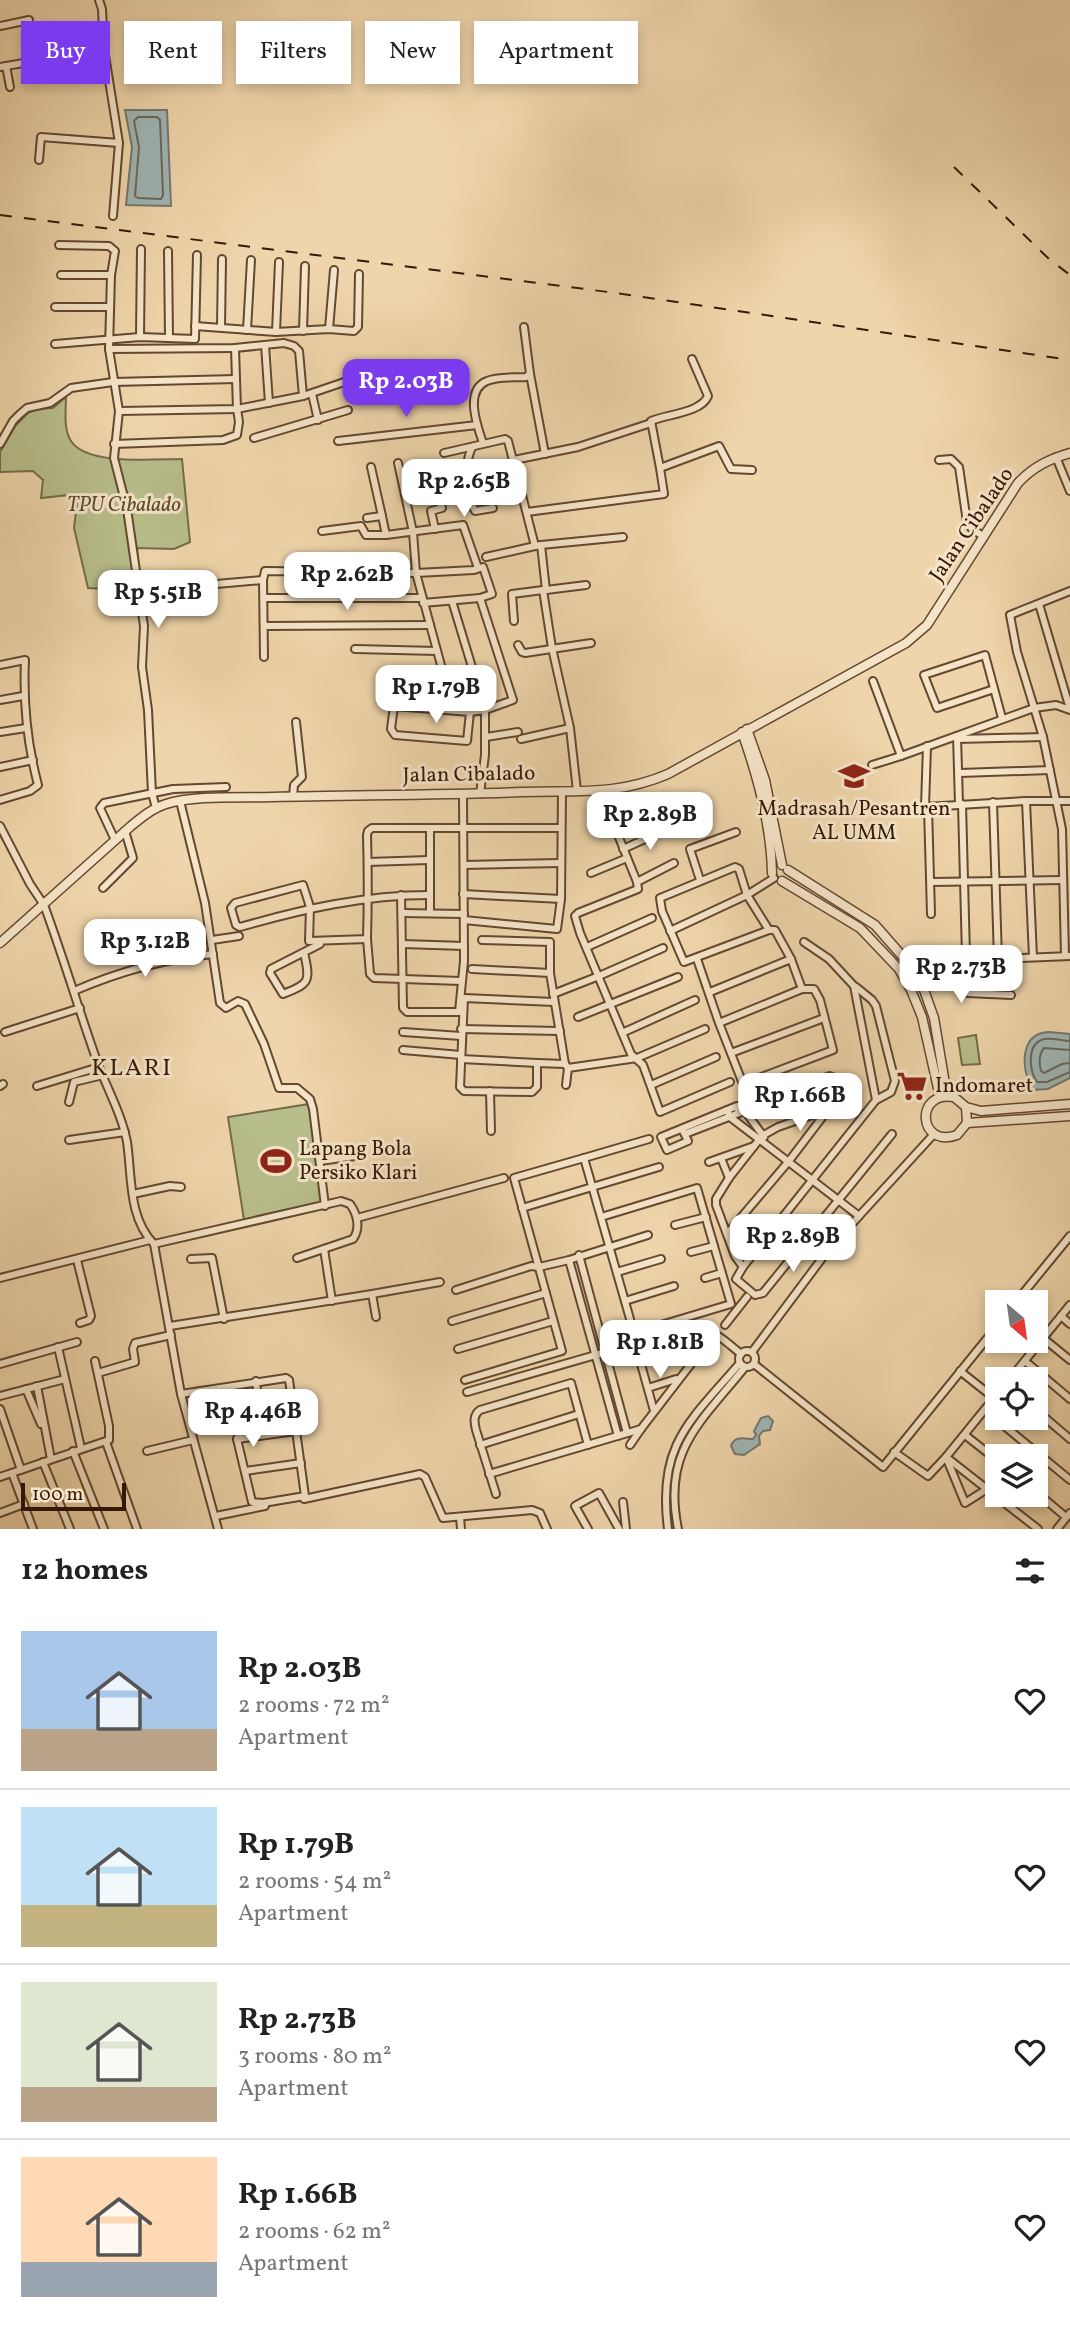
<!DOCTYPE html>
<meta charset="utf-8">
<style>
:root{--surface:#fff;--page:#f6f6f6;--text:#222;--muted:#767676;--line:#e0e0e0;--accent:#7c3aed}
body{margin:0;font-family:Vollkorn,serif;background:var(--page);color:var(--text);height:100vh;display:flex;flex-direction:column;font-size:26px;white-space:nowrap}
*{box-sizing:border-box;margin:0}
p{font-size:23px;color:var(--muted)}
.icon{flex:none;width:38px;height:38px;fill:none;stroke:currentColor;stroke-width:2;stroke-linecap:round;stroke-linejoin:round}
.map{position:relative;height:1529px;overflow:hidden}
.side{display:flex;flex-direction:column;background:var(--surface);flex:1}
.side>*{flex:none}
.guide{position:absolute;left:21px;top:21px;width:700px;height:63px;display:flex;gap:14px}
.needle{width:46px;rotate:151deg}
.fabs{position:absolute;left:985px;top:1290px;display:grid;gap:14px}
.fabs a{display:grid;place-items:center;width:63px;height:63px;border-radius:0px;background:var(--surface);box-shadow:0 4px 10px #0003;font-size:35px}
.scale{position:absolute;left:21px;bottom:18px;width:105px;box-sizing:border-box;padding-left:7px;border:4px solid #351906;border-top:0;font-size:19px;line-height:24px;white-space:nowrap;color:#351906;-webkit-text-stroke:5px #f5e4c8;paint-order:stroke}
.price{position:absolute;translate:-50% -60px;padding:0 16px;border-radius:14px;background:#fff;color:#222;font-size:23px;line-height:46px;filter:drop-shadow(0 2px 4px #0008)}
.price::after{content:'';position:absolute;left:50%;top:42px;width:21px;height:16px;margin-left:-10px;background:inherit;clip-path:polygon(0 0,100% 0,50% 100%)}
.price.active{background:var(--accent);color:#fff}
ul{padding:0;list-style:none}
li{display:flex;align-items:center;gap:21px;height:175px;padding:0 21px}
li+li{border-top:2px solid var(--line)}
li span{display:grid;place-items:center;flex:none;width:196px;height:140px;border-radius:0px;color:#555}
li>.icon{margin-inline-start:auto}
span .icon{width:84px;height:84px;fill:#fffc;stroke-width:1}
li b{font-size:30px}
h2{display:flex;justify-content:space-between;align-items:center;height:84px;padding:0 21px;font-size:30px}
.chip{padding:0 24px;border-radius:0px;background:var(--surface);box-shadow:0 4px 10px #0003;font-size:24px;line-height:63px}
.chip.active{background:var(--accent);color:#fff}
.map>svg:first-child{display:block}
</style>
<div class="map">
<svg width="1070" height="1529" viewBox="0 0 1070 1529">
<rect width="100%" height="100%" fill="#efd5ab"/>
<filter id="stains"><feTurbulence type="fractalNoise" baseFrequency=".00286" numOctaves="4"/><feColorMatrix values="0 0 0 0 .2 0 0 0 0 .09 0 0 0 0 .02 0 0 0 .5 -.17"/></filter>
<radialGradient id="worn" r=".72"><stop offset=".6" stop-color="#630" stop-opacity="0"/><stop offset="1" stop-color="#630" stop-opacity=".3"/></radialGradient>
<!-- green -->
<g fill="#b7be8b" stroke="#766c48" stroke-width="2">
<path d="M66,397C66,410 63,429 71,441C87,466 155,459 182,459L190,542L174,549L137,548L140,583L130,584L125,590L88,588L74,528L78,494L41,498L43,480L33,471L0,472V452L16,425L28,413L36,409L53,408Z"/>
<path d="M976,1035L980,1064L962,1065L958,1038Z"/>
<path d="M309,1104L323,1205L244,1220L228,1117Z"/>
</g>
<!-- water -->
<g fill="#9fb6b5" stroke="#75776f" stroke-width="2">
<path d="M125,110H167L171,206L126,205L132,147Z"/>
<path d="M1049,1032L1070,1034V1078L1048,1089L1031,1090L1029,1089L1031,1087C1021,1067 1020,1033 1049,1032Z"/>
<path d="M768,1416L773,1421L770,1430L763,1431L759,1436L760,1444L744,1455L735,1454L731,1446C735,1435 745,1439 753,1439L756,1435L754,1431L761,1418Z"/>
</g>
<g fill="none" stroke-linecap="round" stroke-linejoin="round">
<!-- shore -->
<g stroke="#6a685e" stroke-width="2">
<path d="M138,117H157L160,120L163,195L161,199L138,198L135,196L139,147L134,121Z"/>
<path d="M1070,1041C1061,1041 1049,1036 1041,1040C1026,1047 1030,1072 1037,1082H1047L1070,1072"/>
<path d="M1070,1050L1044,1048C1039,1054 1039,1063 1041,1071L1044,1073L1062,1064L1070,1063"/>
</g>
<!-- stream -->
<g stroke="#75776f" stroke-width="2">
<path d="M280,793L289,792"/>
<path d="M71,875L88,859"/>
</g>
<!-- minor casing -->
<g stroke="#64482f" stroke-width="10">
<g id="minor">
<path d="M99,0L102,9L104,49L119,143L113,216"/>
<path d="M0,26L29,20"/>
<path d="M6,66L10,87"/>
<path d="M0,67L104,49"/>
<path d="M39,160L41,137L119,143"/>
<path d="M59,245L109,246L115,251L111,275L109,349L119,411L114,458L127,509L144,626L142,667L148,710L152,793L156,808"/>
<path d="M168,251L169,337"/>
<path d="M61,275H111"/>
<path d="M55,307H110"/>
<path d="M195,326L276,332L329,329L354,331L358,327L359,274"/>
<path d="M221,327L222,259"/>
<path d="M524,327L530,374L545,454"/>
<path d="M329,329L334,270"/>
<path d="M247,330L251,260"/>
<path d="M303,331L305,266"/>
<path d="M276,332L279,262"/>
<path d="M140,337L141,249"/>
<path d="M55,344L140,337L195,339L197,255"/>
<path d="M265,345L269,403"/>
<path d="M109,349L235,348L284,343L294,346L299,351L303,396L237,409L119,411"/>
<path d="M312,394L318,420"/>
<path d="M303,396L356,378"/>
<path d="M254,438L348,410"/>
<path d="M338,441L477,425"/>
<path d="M483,443C477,426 464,390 487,381C498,376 514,378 526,377L530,374"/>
<path d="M0,444L13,421L20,414L27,408L50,403L71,388L113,382L236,379"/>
<path d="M114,444L223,440L237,435L239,422L237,409L235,348"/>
<path d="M472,447C466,461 466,471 470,486L519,478"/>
<path d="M444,453L505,439L508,441L535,546L541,545L546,590H543L552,648L570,728L577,791"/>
<path d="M1056,457L1070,491"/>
<path d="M514,460L578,447L651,423"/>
<path d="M939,460L951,459L959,467L967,522L972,529L983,536"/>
<path d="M429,464L442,508L431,511L435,529"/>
<path d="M371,467L382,516"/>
<path d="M660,468L651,421C667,414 701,413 708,396L692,359"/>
<path d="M470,486L471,503L475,511L493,508"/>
<path d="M527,512L664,494L660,468L719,446L731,469L752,470"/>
<path d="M367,518L382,516L386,535"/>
<path d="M322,531L361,526L366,535H386L463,525L478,568"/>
<path d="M541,545L623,537"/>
<path d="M486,557L535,546"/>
<path d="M205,585L263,580"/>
<path d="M546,590L586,585"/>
<path d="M264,598H422"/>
<path d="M452,601L485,710V755L480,794"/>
<path d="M423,603L480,598L492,594L483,567L474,570L416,573L445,680"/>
<path d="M1039,604L1070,709"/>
<path d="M514,621L512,594L543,590"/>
<path d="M264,626L430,625"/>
<path d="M518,645L522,652L525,653L591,643"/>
<path d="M355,649L437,651"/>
<path d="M264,657L263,580L265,571L416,573L413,532L398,463"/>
<path d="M0,665L25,660C23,703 27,743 38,785L30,791L0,800"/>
<path d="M406,677L476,682"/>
<path d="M873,681L901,756L1034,708L1056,705L1070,710"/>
<path d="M994,689L937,708L924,675L985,655L1002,718"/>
<path d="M0,700L23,696"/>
<path d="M470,712L467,741L395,735L391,729L394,706L470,712L485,710L513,700L480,598"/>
<path d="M0,732L26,728"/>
<path d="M957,736L959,804"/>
<path d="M486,737L518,732"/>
<path d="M521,739L570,728"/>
<path d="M957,739L1043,737"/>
<path d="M927,746L925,807L1026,801H1070"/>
<path d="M872,765L901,756"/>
<path d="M0,767L33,760"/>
<path d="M960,773L1050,770"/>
<path d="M614,790L618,835L637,882L638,889L578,913L575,916L580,933L631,1054L643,1065L660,1112L730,1082"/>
<path d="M293,797L294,785L302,777L296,722"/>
<path d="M180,801L205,903L220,1003L226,1008L238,1001L245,1004L264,1044L279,1088H297L310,1099L313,1109L325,1206"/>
<path d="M1026,801L1033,957"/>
<path d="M993,802L998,959"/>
<path d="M962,804L966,956L971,960L1070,956"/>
<path d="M928,807L931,914"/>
<path d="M0,826L30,884L44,905C64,959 80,1014 99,1067C109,1092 122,1116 127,1142C132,1176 128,1218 154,1244L181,1394L218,1529"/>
<path d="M430,829V912"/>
<path d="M115,840L100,808L104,803L173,789L226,787"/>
<path d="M623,849L665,830"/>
<path d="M368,862L429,860"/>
<path d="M464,865L561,863"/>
<path d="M591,873L627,858"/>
<path d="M700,880L690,849L736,832"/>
<path d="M637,882L674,863"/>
<path d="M931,882L1062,880"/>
<path d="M103,888L133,858L125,831"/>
<path d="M463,894L561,899"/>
<path d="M401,895L403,1008L407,1012H459L464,961L463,794"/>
<path d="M430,895C364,895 303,909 240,927L236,925L231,908L235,903L303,885L310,907L309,941L367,939C368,904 368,869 367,835L368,831L372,828H561"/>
<path d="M402,913L464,914"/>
<path d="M464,920L557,929L561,899L562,791"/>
<path d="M769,930L747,895L739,869L735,867L660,898L662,911L684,962L769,930H775L791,959L802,989"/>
<path d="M670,931L747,895L774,878"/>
<path d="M367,939L370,974L374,978L461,981"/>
<path d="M212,940L239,936"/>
<path d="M482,940L550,942V973"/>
<path d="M403,944L464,946"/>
<path d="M587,947L652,918"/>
<path d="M304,953C311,982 309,984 283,994L270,973L271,969L320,944"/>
<path d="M966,956L968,993L1011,995"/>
<path d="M1065,956L1062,829L1043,737L1017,652L1010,615L1070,591"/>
<path d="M697,959L719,1023L743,1084L833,1050L820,1000L814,989H802L719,1023"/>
<path d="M472,969L550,973L565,1064L568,1068L637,1058L705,1029"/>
<path d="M856,987L872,1000L876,1006L895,1081L891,1092L876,1100"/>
<path d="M74,991C120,971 164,959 213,954"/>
<path d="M710,992L791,959"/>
<path d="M553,994L599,976L663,948"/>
<path d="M554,1002L464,998L460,1087L464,1091L532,1092L537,1087V1063L565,1064"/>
<path d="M578,1017L678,977"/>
<path d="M461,1029L560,1031"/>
<path d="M5,1032L80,1008"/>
<path d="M403,1032L461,1036"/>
<path d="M622,1033L695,1000"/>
<path d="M403,1050L461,1055"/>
<path d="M731,1053L824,1018"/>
<path d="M461,1059L537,1063"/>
<path d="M566,1085L568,1068"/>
<path d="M651,1085L716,1057"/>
<path d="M0,1086L3,1084"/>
<path d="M37,1086L99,1067"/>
<path d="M490,1091L491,1131"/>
<path d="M69,1102L74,1082L103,1075"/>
<path d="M727,1110L730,1117L859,1216L934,1134"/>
<path d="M745,1111L764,1137"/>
<path d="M739,1113L830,1076L837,1079L844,1096L838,1106L778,1127L762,1136L729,1178L716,1199V1205L735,1256L743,1267L876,1100L854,986L829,959L804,942"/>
<path d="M682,1129L688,1141L667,1150L661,1137L737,1106L739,1113L685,1134"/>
<path d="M69,1140L125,1132"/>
<path d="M721,1158L729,1178"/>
<path d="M320,1161L362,1155"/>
<path d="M709,1162L754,1146"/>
<path d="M133,1194L170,1186L181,1187"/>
<path d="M522,1208L659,1167"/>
<path d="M601,1217L697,1188L731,1304L634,1333L584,1158L649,1139"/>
<path d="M357,1218L504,1178"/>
<path d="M675,1225L706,1217"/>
<path d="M727,1234L789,1161L827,1111"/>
<path d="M154,1244L341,1201L350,1204C357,1214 361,1228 353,1239L297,1258"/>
<path d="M324,1249L332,1301"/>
<path d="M691,1252L714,1246"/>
<path d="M579,1255L627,1433"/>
<path d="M191,1259L212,1258L224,1319"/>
<path d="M77,1260L91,1316L89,1320L80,1323"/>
<path d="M569,1260L618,1436"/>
<path d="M743,1267L736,1279L755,1295L763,1293L892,1134"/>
<path d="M617,1272L661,1259"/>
<path d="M0,1278L150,1240"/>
<path d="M705,1278L722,1273"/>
<path d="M456,1290L531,1266L539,1267L569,1260L648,1235"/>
<path d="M372,1294L440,1282"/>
<path d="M625,1301L674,1286"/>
<path d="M1016,1302L1070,1236"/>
<path d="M1061,1316L1070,1324"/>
<path d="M452,1321L546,1293"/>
<path d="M725,1325L747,1297"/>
<path d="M170,1326L372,1294L376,1317"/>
<path d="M1043,1338L1070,1360"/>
<path d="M58,1347L81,1448"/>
<path d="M458,1349L553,1321"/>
<circle cx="747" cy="1359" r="8"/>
<path d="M752,1352L826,1253L859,1216"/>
<path d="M1025,1361L1070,1399"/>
<path d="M0,1364L77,1342"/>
<path d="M754,1364L883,1467L998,1325"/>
<path d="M960,1371L994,1398L946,1457L965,1503L987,1489"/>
<path d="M98,1373L135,1362L133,1349L135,1343L171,1335"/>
<path d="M1010,1379L1070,1305"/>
<path d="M465,1380L562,1351L514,1178L584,1158"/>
<path d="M37,1386L51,1459"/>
<path d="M648,1388L676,1379"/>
<path d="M26,1389L41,1424"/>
<path d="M467,1392L693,1327C714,1329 725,1341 741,1354"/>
<path d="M181,1394L286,1378L289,1380L305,1496L263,1503L252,1502L237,1439L258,1400L256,1381"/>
<path d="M0,1396L65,1379"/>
<path d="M258,1400L265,1435"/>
<path d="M0,1409L21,1470"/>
<path d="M985,1410L1070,1480"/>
<path d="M1036,1410L1070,1439"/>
<path d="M965,1435L998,1461"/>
<path d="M237,1439L296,1431"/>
<path d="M106,1442L137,1529"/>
<path d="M480,1445L579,1414"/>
<path d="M630,1445L641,1429"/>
<path d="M73,1451L104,1529"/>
<path d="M147,1451L193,1440"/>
<path d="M894,1452L928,1476L946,1457L1038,1529"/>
<path d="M43,1462L70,1529"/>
<path d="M245,1471L301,1463"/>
<path d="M12,1473L33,1529"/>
<path d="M489,1474L641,1429L708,1342L701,1340L639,1357L654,1411"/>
<path d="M0,1477L109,1440V1426L95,1361"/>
<path d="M1036,1492L1066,1517"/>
<path d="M496,1494L476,1430C474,1422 473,1415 480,1410L571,1383L588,1445"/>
<path d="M304,1499L420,1474L425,1477L443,1518L532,1510L540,1513L547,1529"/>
<path d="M623,1502L626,1529"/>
<path d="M0,1513L24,1504"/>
<path d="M216,1516L265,1506"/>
<path d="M460,1517L461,1529"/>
<path d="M588,1529L575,1506L599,1493L619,1529"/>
<path d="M668,1529C657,1445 689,1422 740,1363"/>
<path d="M678,1529C662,1451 700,1423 745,1367"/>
<path d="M1057,1529L1070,1513"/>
</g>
</g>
<!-- tertiary casing -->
<g stroke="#64482f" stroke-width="11">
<g id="tertiary">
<path d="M747,729L765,780L782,865"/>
<path d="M742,732C758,778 771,825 772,873"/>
<path d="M788,870L875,925L911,966L923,987L934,1018L947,1096"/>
<path d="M782,881L860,928L899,969L911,990L922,1017L940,1097"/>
<path d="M0,943L131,826C142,817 153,808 166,804C194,795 242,798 272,797C355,795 439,795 522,792C576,790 617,796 668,774L906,643L927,625L1018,483C1033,467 1049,459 1070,453"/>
<path d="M966,1107L967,1123L957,1135C918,1149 914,1090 954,1097L966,1107L981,1111L1070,1104"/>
<path d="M967,1123L1070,1116"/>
</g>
</g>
<!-- minor -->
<use href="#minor" stroke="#f5e4c8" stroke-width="6"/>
<!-- tertiary -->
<use href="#tertiary" stroke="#f5e4c8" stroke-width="8"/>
<!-- rail -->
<g stroke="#351906" stroke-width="2" stroke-dasharray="12 12" stroke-linecap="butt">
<path d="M954,167L1049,259L1070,275"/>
<path d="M0,215L616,293L1070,360"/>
</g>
</g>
<!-- icons -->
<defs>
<g id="school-bare" transform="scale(2.415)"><path d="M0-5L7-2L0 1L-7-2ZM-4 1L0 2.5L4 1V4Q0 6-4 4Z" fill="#8f2418" stroke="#f5e4c8" stroke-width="2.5" paint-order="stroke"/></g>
<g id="supermarket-bare" transform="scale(2.415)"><path d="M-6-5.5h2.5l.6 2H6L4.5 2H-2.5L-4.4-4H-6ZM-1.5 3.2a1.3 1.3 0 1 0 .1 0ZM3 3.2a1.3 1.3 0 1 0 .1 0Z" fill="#8f2418" stroke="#f5e4c8" stroke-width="2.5" paint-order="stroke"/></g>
<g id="stadium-bare" transform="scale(2.415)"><path d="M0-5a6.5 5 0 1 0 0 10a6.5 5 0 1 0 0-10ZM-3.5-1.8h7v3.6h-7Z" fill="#8f2418" stroke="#f5e4c8" stroke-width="2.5" paint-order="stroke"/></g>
</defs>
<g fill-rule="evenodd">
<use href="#school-bare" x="854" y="776"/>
<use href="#supermarket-bare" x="912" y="1086"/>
<use href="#stadium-bare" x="276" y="1161"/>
</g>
<g text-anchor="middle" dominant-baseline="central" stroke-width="6" stroke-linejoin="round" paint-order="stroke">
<!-- park labels -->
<g font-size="21" font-style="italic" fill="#5c4b2e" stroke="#f5e4c8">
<text x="124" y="505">TPU Cibalado</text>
</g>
<!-- street labels -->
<g font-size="21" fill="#351906" stroke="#f5e4c8">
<text transform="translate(972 525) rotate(-56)">Jalan Cibalado</text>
<text transform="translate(469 775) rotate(-1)">Jalan Cibalado</text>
</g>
<!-- poi labels -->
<g font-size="21" fill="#351906" stroke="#f5e4c8" text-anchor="start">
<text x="854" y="809" text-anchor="middle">Madrasah/Pesantren<tspan x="854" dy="24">AL UMM</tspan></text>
<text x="935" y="1086">Indomaret</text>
<text x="299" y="1149">Lapang Bola<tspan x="299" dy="24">Persiko Klari</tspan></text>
</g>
<!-- quarter labels -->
<g font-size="24" letter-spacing="2" fill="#351906" stroke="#f5e4c8">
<text x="132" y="1069">KLARI</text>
</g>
</g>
<rect width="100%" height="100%" filter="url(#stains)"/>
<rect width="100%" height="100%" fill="url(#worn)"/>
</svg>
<div class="fabs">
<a><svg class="needle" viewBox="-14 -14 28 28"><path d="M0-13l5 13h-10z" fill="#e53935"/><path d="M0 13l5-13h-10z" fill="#767676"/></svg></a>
<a><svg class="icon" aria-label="locate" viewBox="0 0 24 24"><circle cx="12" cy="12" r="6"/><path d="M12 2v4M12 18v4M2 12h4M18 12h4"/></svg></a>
<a><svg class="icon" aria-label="layers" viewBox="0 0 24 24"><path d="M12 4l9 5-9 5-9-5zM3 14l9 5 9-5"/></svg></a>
</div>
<div class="scale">100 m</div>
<b class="price active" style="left:406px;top:419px">Rp 2.03B</b>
<b class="price" style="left:464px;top:519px">Rp 2.65B</b>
<b class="price" style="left:347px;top:612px">Rp 2.62B</b>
<b class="price" style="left:158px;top:630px">Rp 5.51B</b>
<b class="price" style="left:436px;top:725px">Rp 1.79B</b>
<b class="price" style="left:650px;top:852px">Rp 2.89B</b>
<b class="price" style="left:145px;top:979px">Rp 3.12B</b>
<b class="price" style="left:961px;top:1005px">Rp 2.73B</b>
<b class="price" style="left:800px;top:1133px">Rp 1.66B</b>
<b class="price" style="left:793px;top:1274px">Rp 2.89B</b>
<b class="price" style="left:660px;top:1380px">Rp 1.81B</b>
<b class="price" style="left:253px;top:1449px">Rp 4.46B</b>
<div class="guide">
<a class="chip active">Buy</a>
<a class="chip">Rent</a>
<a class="chip">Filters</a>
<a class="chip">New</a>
<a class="chip">Apartment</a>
</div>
</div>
<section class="side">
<h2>12 homes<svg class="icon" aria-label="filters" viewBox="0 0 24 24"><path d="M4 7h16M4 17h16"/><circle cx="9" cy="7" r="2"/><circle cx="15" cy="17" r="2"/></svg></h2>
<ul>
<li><span style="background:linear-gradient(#a9c7e8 70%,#b9a48a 0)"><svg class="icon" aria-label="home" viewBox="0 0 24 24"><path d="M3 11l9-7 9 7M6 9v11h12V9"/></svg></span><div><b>Rp 2.03B</b><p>2 rooms · 72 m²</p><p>Apartment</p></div><svg class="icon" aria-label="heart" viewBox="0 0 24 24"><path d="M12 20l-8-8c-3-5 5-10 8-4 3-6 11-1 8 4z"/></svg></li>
<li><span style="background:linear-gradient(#bfe0f5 70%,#c2b280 0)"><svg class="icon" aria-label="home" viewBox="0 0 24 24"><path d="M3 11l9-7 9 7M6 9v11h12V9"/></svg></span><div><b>Rp 1.79B</b><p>2 rooms · 54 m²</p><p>Apartment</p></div><svg class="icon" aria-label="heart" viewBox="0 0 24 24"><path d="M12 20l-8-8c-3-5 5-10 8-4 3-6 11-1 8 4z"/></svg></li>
<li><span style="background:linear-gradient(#dfe7d0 75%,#b9a48a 0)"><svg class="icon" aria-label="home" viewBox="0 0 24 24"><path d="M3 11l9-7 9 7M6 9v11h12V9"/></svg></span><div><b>Rp 2.73B</b><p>3 rooms · 80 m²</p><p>Apartment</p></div><svg class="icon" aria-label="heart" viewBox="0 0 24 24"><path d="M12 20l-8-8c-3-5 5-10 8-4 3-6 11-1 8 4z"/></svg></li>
<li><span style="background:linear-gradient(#ffd9b3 75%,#9aa5b1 0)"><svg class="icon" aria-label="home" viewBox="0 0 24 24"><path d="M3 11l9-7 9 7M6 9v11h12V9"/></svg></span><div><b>Rp 1.66B</b><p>2 rooms · 62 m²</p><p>Apartment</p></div><svg class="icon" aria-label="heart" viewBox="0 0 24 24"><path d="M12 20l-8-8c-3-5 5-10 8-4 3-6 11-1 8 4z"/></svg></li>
</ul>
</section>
